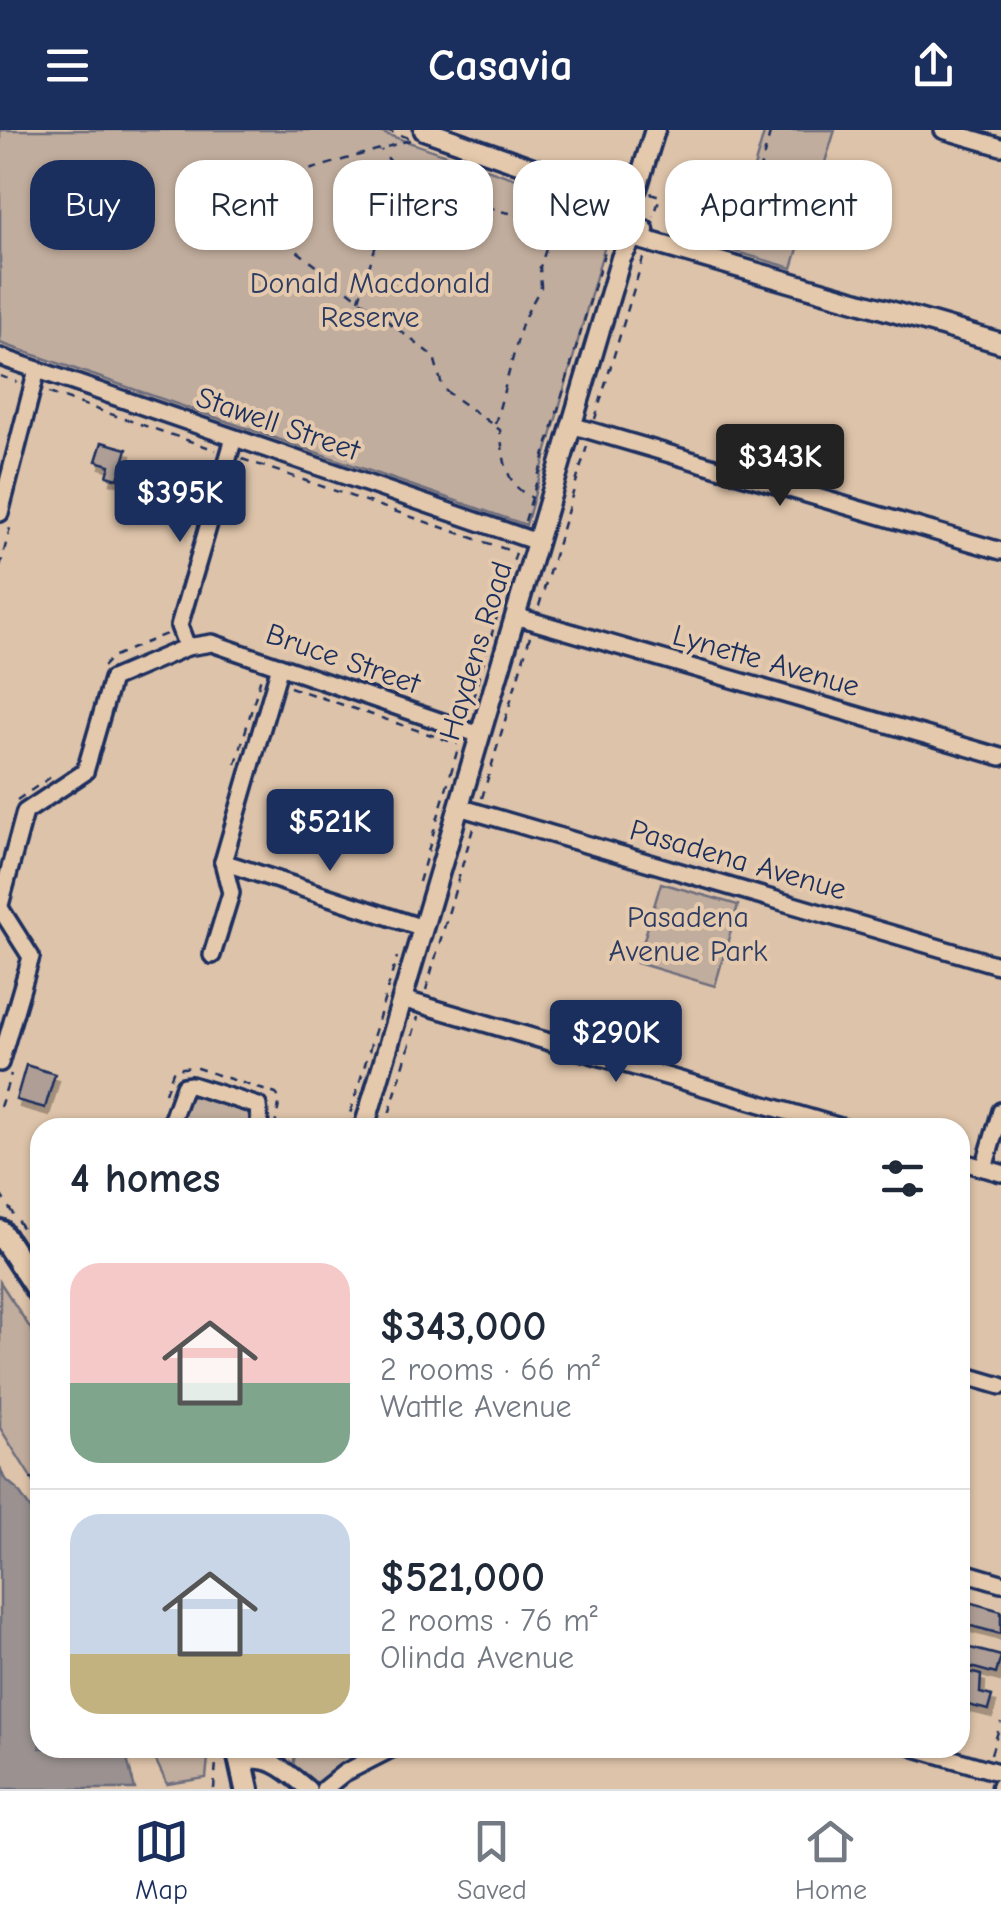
<!DOCTYPE html>
<meta charset="utf-8">
<style>
:root{--surface:#fff;--page:#f2f2f3;--text:#1f2937;--muted:#747a83;--line:#e0e1e3;--accent:#1b2f5e}
body{margin:0;font-family:"Comic Neue",sans-serif;background:var(--page);color:var(--text);height:100vh;display:flex;flex-direction:column;font-size:38px;white-space:nowrap}
*{box-sizing:border-box;margin:0}
p{font-size:32px;color:var(--muted)}
.icon{flex:none;width:55px;height:55px;fill:none;stroke:currentColor;stroke-width:2;stroke-linecap:round;stroke-linejoin:round}
.map{position:relative;flex:1;overflow:hidden}
.sheet{position:absolute;left:30px;top:988px;width:940px;height:640px;display:flex;flex-direction:column;background:var(--surface);border-radius:30px;box-shadow:0 2px 8px #0004}
.sheet>*{flex:none}
.banner{position:absolute;left:30px;top:30px;width:942px;height:90px;display:flex;gap:20px}
.price{position:absolute;translate:-50% -85px;padding:0 22px;border-radius:10px;background:var(--accent);color:#fff;font-size:32px;line-height:65px;filter:drop-shadow(0 2px 5px #0008)}
.price::after{content:'';position:absolute;left:50%;top:60px;width:30px;height:22px;margin-left:-15px;background:inherit;clip-path:polygon(0 0,100% 0,50% 100%)}
.price.on{background:#222;color:#fff}
ul{padding:0;list-style:none}
li{display:flex;align-items:center;gap:30px;height:250px;padding:0 40px}
li+li{border-top:2px solid var(--line)}
li span{display:grid;place-items:center;flex:none;width:280px;height:200px;border-radius:30px;color:#555}
li>.icon{margin-inline-start:auto}
span .icon{width:120px;height:120px;fill:#fffc;stroke-width:1}
li b{font-size:42px}
h2{display:flex;justify-content:space-between;align-items:center;height:120px;padding:0 40px;font-size:42px}
.chip{padding:0 35px;border-radius:30px;background:var(--surface);box-shadow:0 2px 8px #0004;font-size:35px;line-height:90px}
.chip.on{background:var(--accent);color:#fff}
header{display:flex;justify-content:space-between;align-items:center;height:130px;padding:0 40px;background:var(--accent);color:#fff;font-size:45px;font-weight:800}
.dock{display:flex;justify-content:space-around;align-items:center;height:140px;border-top:2px solid var(--line);background:var(--surface);font-size:28px;color:var(--muted)}
.dock a{display:grid;justify-items:center;gap:5px}
.dock .on{color:var(--accent)}
.map>svg:first-child{display:block}
</style>
<header><svg class="icon" aria-label="menu" viewBox="0 0 24 24"><path d="M4 6h16M4 12h16M4 18h16"/></svg>Casavia<svg class="icon" aria-label="share" viewBox="0 0 24 24"><path d="M12 15V3M7 8l5-5 5 5M5 13v7h14v-7"/></svg></header>
<div class="map">
<svg width="1001" height="1659" viewBox="0 0 1001 1659">
<defs>
<filter id="shadow"><feDropShadow dx="4" dy="7" stdDeviation="0" flood-color="#0004"/></filter>
</defs>
<rect width="100%" height="100%" fill="#ddc3a9"/>
<filter id="ink" filterUnits="userSpaceOnUse"><feTurbulence type="fractalNoise" baseFrequency=".01" numOctaves="2"/><feDisplacementMap in="SourceGraphic" scale="20" xChannelSelector="R" yChannelSelector="G"/><feConvolveMatrix kernelMatrix="1 2 1 2 8 2 1 2 1" color-interpolation-filters="sRGB"/></filter>
<g filter="url(#ink)">
<!-- green -->
<g fill="#c1ad9d" stroke="#6e6e7e" stroke-width="2.5">
<path d="M0,0H374L614,83L526,395L0,213Z"/>
<path d="M765,0H835L792,138L730,120Z"/>
<path d="M661,753L738,775L715,856L637,833Z"/>
<path d="M196,965L250,981L252,997L178,998L187,969Z"/>
<path d="M0,1152L40,1213V1362L0,1298Z"/>
<path d="M150,1618H209L206,1648L167,1654Z"/>
<path d="M296,1618H326L329,1625L342,1627L348,1618H381L317,1655L293,1636Z"/>
</g>
<!-- water -->
<path fill="#9a9190" stroke="#676a7c" stroke-width="2.5" d="M0,1337L4,1348L17,1359L40,1393V1618H124L135,1659H0Z"/>
<!-- building -->
<g fill="#ae9e96" stroke="#1b2f5e" stroke-width="2.5" filter="url(#shadow)">
<path d="M102,312L127,319L118,349L107,346L110,335L96,331Z"/>
<path d="M26,935L55,944L45,978L16,970Z"/>
<path d="M962,1470L1001,1481V1504L960,1493Z"/>
<path d="M963,1516L1001,1526L996,1544L960,1534Z"/>
<path d="M969,1542L981,1545L980,1563L992,1566L988,1580L960,1573V1551L967,1547Z"/>
</g>
<g fill="none" stroke-linecap="round" stroke-linejoin="round">
<!-- minor casing -->
<g stroke="#1b2f5e" stroke-width="22">
<g id="minor">
<path d="M943,0L1001,17"/>
<path d="M0,227L537,412"/>
<path d="M571,295L1001,421"/>
<path d="M0,383L37,240"/>
<path d="M515,486L1001,627"/>
<path d="M187,517L179,496L234,308"/>
<path d="M459,677L1001,836"/>
<path d="M223,732L423,798"/>
<path d="M223,732L280,536"/>
<path d="M0,775L25,682L85,642L112,549L187,517L212,513L480,605"/>
<path d="M0,778L31,827L0,933"/>
<path d="M212,825L231,763L223,732"/>
<path d="M402,869L844,998"/>
<path d="M169,998L184,956L191,955L258,976L260,998"/>
<path d="M960,1031L1001,1043"/>
<path d="M984,1038L1001,981"/>
<path d="M960,1244L1001,1256"/>
<path d="M960,1441L1001,1453"/>
<path d="M915,1618L1001,1643"/>
<path d="M241,1631C272,1626 285,1640 308,1659"/>
<path d="M324,1659L344,1643L393,1618"/>
</g>
</g>
<!-- tertiary casing -->
<g stroke="#1b2f5e" stroke-width="25">
<g id="tertiary">
<path d="M424,0L584,56L613,70L626,85L633,107"/>
<path d="M621,77L637,58L655,0"/>
<path d="M633,107L1001,213"/>
<path d="M364,998L621,128L633,107L644,100"/>
<path d="M1001,1659V1657"/>
</g>
</g>
<!-- primary casing -->
<g stroke="#1b2f5e" stroke-width="30">
<g id="primary">
<path d="M0,1102L40,1163"/>
<path d="M238,1618L247,1659"/>
</g>
</g>
<!-- path -->
<g stroke="#1b2f5e" stroke-width="2.5" stroke-dasharray="8 8" stroke-linecap="butt">
<path d="M386,0L409,8"/>
<path d="M410,10L279,49L269,57L279,107L434,227L443,259L500,300C504,328 504,356 533,368"/>
<path d="M598,44L619,52"/>
<path d="M398,46L457,65L475,33"/>
<path d="M650,63L660,66L654,87"/>
<path d="M457,65L499,81L556,91L570,69"/>
<path d="M737,119L771,0"/>
<path d="M359,169L399,42L381,20"/>
<path d="M0,246L17,252"/>
<path d="M49,263L216,320"/>
<path d="M595,289L644,125"/>
<path d="M495,294L523,190L541,157L540,137L555,92"/>
<path d="M242,329L514,422"/>
<path d="M525,391L612,97"/>
<path d="M0,437L11,394"/>
<path d="M539,476L587,316"/>
<path d="M103,537L112,527L166,504"/>
<path d="M290,557L458,614"/>
<path d="M468,584L517,419"/>
<path d="M236,634L261,547"/>
<path d="M482,668L531,503"/>
<path d="M17,670L55,644"/>
<path d="M419,752L459,615"/>
<path d="M426,860L474,695"/>
<path d="M165,963L174,939L194,937L276,964L280,969L275,996"/>
<path d="M0,977L11,944"/>
<path d="M346,998L397,827"/>
<path d="M385,998L418,887"/>
<path d="M0,1064L40,1125"/>
<path d="M31,1180L40,1194"/>
<path d="M30,1349L40,1347"/>
<path d="M991,1624L1001,1592"/>
<path d="M214,1659L217,1618"/>
</g>
<!-- minor -->
<use href="#minor" stroke="#e5c9ac" stroke-width="15"/>
<!-- tertiary -->
<use href="#tertiary" stroke="#e5c9ac" stroke-width="18"/>
<!-- primary -->
<use href="#primary" stroke="#e5c9ac" stroke-width="22"/>
</g>
</g>
<g text-anchor="middle" dominant-baseline="central" stroke-width="8" stroke-linejoin="round" paint-order="stroke">
<!-- park labels -->
<g font-size="30" fill="#2c3c64" stroke="#e5c9ac">
<text x="370" y="153">Donald Macdonald<tspan x="370" dy="34">Reserve</tspan></text>
<text x="688" y="787">Pasadena<tspan x="688" dy="34">Avenue Park</tspan></text>
</g>
<!-- street labels -->
<g font-size="30" fill="#1b2f5e" stroke="#e5c9ac">
<text transform="translate(278 294) rotate(19)">Stawell Street</text>
<text transform="translate(476 521) rotate(-73)">Haydens Road</text>
<text transform="translate(343 529) rotate(19)">Bruce Street</text>
<text transform="translate(766 531) rotate(16)">Lynette Avenue</text>
<text transform="translate(738 730) rotate(16)">Pasadena Avenue</text>
</g>
</g>
</svg>
<b class="price on" style="left:780px;top:379px">$343K</b>
<b class="price" style="left:180px;top:415px">$395K</b>
<b class="price" style="left:330px;top:744px">$521K</b>
<b class="price" style="left:616px;top:955px">$290K</b>
<div class="banner">
<a class="chip on">Buy</a>
<a class="chip">Rent</a>
<a class="chip">Filters</a>
<a class="chip">New</a>
<a class="chip">Apartment</a>
</div>
<section class="sheet">
<h2>4 homes<svg class="icon" aria-label="filters" viewBox="0 0 24 24"><path d="M4 7h16M4 17h16"/><circle cx="9" cy="7" r="2"/><circle cx="15" cy="17" r="2"/></svg></h2>
<ul>
<li><span style="background:linear-gradient(#f6c9c9 60%,#7fa58c 0)"><svg class="icon" aria-label="home" viewBox="0 0 24 24"><path d="M3 11l9-7 9 7M6 9v11h12V9"/></svg></span><div><b>$343,000</b><p>2 rooms · 66 m²</p><p>Wattle Avenue</p></div></li>
<li><span style="background:linear-gradient(#c9d6e8 70%,#c2b280 0)"><svg class="icon" aria-label="home" viewBox="0 0 24 24"><path d="M3 11l9-7 9 7M6 9v11h12V9"/></svg></span><div><b>$521,000</b><p>2 rooms · 76 m²</p><p>Olinda Avenue</p></div></li>
</ul>
</section>
</div>
<nav class="dock">
<a class="on"><svg class="icon" aria-label="map" viewBox="0 0 24 24"><path d="M3 6l6-2 6 2 6-2v14l-6 2-6-2-6 2zM9 4v14M15 6v14"/></svg>Map</a>
<a><svg class="icon" aria-label="saved" viewBox="0 0 24 24"><path d="M7 4h10v16l-5-4-5 4z"/></svg>Saved</a>
<a><svg class="icon" aria-label="home" viewBox="0 0 24 24"><path d="M3 11l9-7 9 7M6 9v11h12V9"/></svg>Home</a>
</nav>
